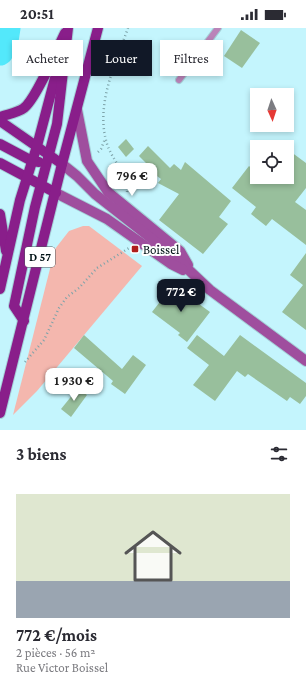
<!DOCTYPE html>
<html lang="fr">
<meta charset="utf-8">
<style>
:root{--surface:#fff;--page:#f7f7f7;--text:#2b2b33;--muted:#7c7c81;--accent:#111827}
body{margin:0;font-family:"Crimson Pro",serif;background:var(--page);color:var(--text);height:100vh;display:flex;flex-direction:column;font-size:15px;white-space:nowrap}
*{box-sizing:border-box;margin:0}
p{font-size:13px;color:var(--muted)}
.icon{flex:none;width:22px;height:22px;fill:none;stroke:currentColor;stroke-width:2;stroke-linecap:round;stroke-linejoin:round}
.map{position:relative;height:402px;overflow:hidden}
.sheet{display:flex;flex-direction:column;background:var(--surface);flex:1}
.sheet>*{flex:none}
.banner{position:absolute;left:12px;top:12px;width:282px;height:36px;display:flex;gap:8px}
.needle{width:26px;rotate:177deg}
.controls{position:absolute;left:250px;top:60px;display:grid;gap:8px}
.controls a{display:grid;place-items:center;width:44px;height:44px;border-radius:0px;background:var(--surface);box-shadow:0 2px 6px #0003;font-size:20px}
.price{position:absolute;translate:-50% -34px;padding:0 9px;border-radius:8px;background:#fff;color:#222;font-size:13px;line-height:26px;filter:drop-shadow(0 1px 2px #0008)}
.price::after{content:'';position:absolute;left:50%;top:24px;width:12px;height:9px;margin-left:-6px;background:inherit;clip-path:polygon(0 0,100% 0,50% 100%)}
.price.on{background:var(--accent);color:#fff}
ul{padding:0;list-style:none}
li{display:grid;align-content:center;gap:8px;height:212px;padding:0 16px}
li span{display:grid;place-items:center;height:124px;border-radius:0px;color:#555}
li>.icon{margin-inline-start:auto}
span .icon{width:72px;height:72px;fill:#fffc;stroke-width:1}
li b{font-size:17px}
h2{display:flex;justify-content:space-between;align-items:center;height:48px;padding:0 16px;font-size:17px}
.chip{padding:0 14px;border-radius:0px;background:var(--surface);box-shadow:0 2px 6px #0003;font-size:14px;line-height:36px}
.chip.on{background:var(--accent);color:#fff}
.status{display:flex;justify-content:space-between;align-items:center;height:28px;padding:0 20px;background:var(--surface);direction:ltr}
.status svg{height:11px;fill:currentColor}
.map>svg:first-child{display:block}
</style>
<div class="status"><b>20:51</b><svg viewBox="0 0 49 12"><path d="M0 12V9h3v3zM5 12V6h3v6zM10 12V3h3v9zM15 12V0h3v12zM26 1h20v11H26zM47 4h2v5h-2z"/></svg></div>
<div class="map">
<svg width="306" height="402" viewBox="0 0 306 402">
<rect width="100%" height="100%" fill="#c4f5fd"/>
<!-- green -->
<path fill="#f4b7ae" d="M83,198H89L142,238L37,363L13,387L55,221L69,203Z"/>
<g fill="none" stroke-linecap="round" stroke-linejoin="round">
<!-- river -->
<path stroke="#53e8fb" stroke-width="27" d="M0,24L5,13L7,0"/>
</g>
<!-- building -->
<g fill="#98bf9c">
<path d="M241,2L260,15L242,40L224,28Z"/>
<path d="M126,111L134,121L126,129L118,119Z"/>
<path d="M148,118L170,140L174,136L181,142L185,134L231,173L219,189L228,196L203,226L159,192L179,166L158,155L161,151L150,143L151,140L139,128Z"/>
<path d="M287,121L306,135V160L295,174L306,182V217L272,191L266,198L251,186L256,179L232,160L249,138L257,145V149H287Z"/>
<path d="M306,225V302L282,284L303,257L290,247Z"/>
<path d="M173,257L210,284L187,314L178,307L180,305L152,284Z"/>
<path d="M84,307L122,341L133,327L146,337L125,366L111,356L113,353L74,320Z"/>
<path d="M197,307L224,328L240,307L306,355V368L300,376L290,369L287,373L248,346L245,349L237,343L215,373L193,357L209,337L187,320Z"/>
<path d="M78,360L87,367L71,389L61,381Z"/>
</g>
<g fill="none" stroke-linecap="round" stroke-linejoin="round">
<!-- lane casing -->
<g stroke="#a5d1d8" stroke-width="8">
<path id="lane" d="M179,52L218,0"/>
</g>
<!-- secondary casing -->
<g stroke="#a5d1d8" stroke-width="12">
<g id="secondary">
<path d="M77,82L87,133L108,164L180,223L188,237"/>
<path d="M62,136L77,148L95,166L175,229L210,262L306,333"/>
<path d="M56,165L107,191L171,236L183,242"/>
</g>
</g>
<!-- primary casing -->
<g stroke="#a5d1d8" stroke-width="12">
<g id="primary">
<path d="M0,89C8,86 17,85 24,80C36,71 57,21 65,5"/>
<path d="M0,93L62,136"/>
<path d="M0,116L32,133L39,134"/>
<path d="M0,135L56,165"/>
<path d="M0,186L6,223"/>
<path d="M0,261L20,172L37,118L59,35"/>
<path d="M24,293L14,278L35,179L57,96L68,0"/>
<path d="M0,385L62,136L98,0"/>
</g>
</g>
<!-- path -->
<g stroke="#7da3a9" stroke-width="2.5" stroke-dasharray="1 3" stroke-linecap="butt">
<path d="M98,124L101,121L105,111"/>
<path d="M127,164C129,148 112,132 107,116C95,77 115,37 128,0"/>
<path d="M25,334L44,312L59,280L67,269L79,260L97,240L129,220"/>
</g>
<!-- lane -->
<use href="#lane" stroke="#ba84b9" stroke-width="6"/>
<!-- secondary -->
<use href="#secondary" stroke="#9f4e9e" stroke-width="10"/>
<!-- primary -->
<use href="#primary" stroke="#891e8a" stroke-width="10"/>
</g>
<!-- markers -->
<rect fill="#af1e1c" stroke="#fff" stroke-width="1.5" x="131" y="217" width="8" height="8" rx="2"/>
<g text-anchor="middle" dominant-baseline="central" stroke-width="4" stroke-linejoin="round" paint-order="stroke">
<!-- shield labels -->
<rect fill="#fff" stroke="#4c595c" stroke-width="1" x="25" y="219" width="30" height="20" rx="3"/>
<g font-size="12" font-weight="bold" fill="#001216">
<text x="40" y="229">D 57</text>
</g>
<!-- poi labels -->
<g font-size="13" fill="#001216" stroke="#fff" text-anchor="start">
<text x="143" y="221">Boissel</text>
</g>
</g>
</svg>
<div class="controls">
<a><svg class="needle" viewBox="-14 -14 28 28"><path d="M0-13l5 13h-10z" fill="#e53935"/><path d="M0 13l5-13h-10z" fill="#7c7c81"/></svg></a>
<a><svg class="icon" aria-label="locate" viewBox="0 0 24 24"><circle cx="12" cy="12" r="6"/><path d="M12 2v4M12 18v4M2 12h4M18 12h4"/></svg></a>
</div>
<b class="price" style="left:132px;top:169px">796 €</b>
<b class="price on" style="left:181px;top:285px">772 €</b>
<b class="price" style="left:74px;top:374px">1 930 €</b>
<div class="banner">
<a class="chip">Acheter</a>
<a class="chip on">Louer</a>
<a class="chip">Filtres</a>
</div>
</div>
<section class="sheet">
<h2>3 biens<svg class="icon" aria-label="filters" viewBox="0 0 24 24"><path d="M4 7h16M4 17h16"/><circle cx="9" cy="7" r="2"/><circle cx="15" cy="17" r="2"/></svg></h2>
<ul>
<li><span style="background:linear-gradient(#dfe7d0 70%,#9aa5b1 0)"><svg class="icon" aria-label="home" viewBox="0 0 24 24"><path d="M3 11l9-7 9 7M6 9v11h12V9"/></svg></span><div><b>772 €/mois</b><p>2 pièces · 56 m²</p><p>Rue Victor Boissel</p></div></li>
</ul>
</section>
